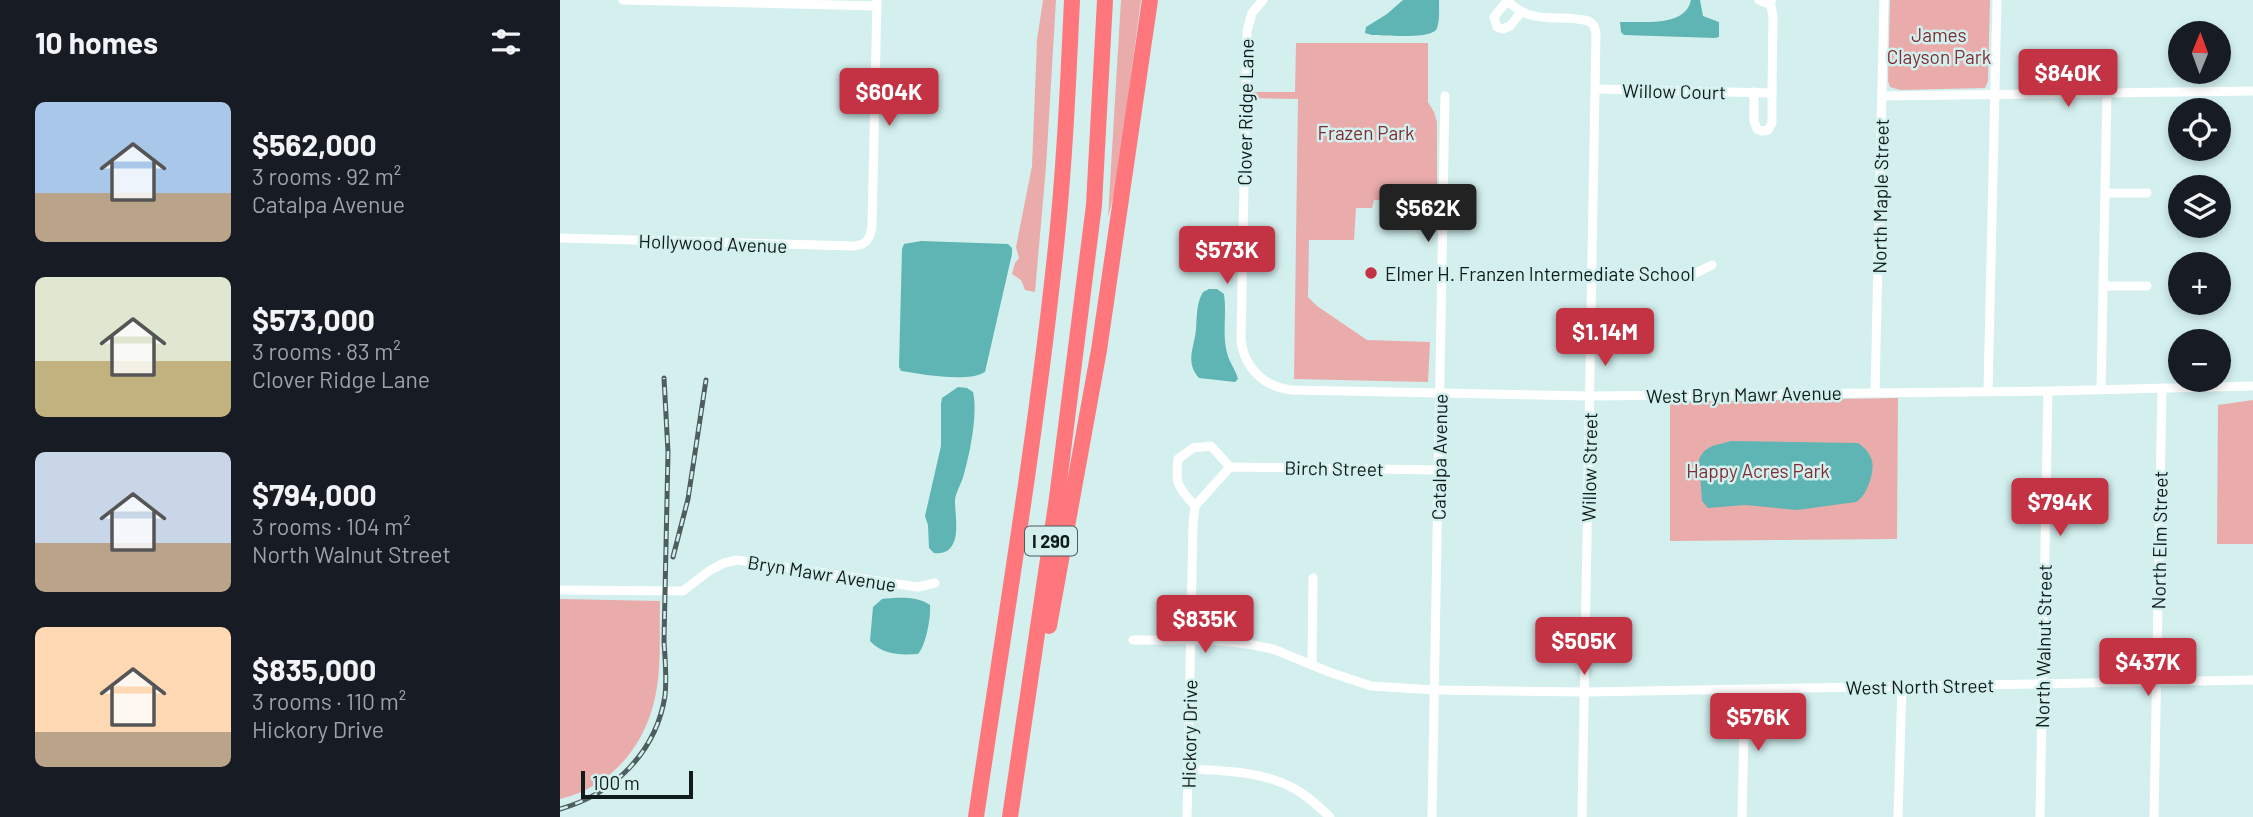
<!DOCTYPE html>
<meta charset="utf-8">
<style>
:root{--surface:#171b24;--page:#20242c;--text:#f1f3f6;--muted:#9ea1a6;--accent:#c33343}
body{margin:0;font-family:Barlow,sans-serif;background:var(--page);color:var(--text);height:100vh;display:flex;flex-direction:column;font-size:26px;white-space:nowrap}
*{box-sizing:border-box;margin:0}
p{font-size:23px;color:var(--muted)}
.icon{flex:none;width:38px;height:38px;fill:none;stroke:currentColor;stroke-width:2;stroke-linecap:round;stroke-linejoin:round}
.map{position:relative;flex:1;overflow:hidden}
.drawer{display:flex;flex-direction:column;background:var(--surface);width:560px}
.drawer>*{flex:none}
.needle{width:46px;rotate:1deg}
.fabs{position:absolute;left:1608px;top:21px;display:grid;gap:14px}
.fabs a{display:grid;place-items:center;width:63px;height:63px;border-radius:50%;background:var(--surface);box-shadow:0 4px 10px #0003;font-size:35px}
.scale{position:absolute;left:21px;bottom:18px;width:112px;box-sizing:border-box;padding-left:7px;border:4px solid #101b1b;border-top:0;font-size:19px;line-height:24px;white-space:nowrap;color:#101b1b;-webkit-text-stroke:5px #d3f0ef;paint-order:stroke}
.price{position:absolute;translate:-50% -60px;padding:0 16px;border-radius:7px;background:var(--accent);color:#fff;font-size:23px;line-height:46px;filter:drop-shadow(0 2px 4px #0008)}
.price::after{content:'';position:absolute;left:50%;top:42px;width:21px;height:16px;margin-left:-10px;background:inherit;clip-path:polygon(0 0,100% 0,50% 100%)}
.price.active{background:#222;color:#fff}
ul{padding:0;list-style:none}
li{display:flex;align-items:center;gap:21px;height:175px;padding:0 35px}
li span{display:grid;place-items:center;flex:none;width:196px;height:140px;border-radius:10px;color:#555}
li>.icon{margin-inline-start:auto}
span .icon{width:84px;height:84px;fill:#fffc;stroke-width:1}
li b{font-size:30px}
h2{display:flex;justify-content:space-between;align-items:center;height:84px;padding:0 35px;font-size:30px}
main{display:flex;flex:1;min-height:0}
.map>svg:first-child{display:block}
</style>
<main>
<section class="drawer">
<h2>10 homes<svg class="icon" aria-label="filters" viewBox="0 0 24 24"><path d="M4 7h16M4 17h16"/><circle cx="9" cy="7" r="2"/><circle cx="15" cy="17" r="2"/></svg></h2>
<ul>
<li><span style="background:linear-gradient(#a9c7e8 65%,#b9a48a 0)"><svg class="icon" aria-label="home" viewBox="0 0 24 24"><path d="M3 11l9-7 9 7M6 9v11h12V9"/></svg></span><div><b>$562,000</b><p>3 rooms · 92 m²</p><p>Catalpa Avenue</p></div></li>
<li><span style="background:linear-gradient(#dfe7d0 60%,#c2b280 0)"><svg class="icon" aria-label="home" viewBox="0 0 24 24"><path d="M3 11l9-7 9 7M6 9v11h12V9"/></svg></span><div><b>$573,000</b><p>3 rooms · 83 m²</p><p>Clover Ridge Lane</p></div></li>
<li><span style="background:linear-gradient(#c9d6e8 65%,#b9a48a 0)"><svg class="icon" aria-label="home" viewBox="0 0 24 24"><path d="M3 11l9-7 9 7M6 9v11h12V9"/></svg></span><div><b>$794,000</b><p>3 rooms · 104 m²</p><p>North Walnut Street</p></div></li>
<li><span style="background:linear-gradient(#ffd9b3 75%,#b9a48a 0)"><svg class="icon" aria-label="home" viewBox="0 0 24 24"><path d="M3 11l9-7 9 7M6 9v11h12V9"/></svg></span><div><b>$835,000</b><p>3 rooms · 110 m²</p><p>Hickory Drive</p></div></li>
</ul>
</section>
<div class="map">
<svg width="1693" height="817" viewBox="0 0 1693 817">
<rect width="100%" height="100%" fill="#d3f0ef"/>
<!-- green -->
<g fill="#e9acab">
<path d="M483,0H496L486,167L475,292L465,290L461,280L452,274L455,263L459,258L456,247L472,166L477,40Z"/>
<path d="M561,0H581L556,187L548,217Z"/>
<path d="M1330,0H1430L1428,81L1425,88L1340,90L1330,87L1328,81Z"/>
<path d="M736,43H868V102L874,112L877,122V203L814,200L812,208H796L794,240H749L748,297L757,306L807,340L870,342L868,382L734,379L738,99L690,98V92H735Z"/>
<path d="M1338,398L1337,539L1110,541V402Z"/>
<path d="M1693,400V544H1657L1658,405Z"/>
<path d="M0,599L100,601C99,632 102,667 95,698C84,748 50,787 0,799Z"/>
</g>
<!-- water -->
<g fill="#5fb5b3">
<path d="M843,0H879C879,8 880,20 877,28C873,40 824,35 812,35L805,33L806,27L827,14Z"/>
<path d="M1131,0H1140L1143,16L1159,22V37L1155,38L1064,35L1061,32L1060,22C1082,21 1125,28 1131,0Z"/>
<path d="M361,241L448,244L452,248V254L425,372C407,383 361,374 341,371L339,367L342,249L344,244Z"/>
<path d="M649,289H657L664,294C667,314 662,334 667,353C669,362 676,370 678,379L675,382L639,378C625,362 634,348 636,330C637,317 636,304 643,292Z"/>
<path d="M398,387L407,388L413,392C418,413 410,453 404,474C402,483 396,491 395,500C395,514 399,532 393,544C389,552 382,554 374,553L369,548L368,525L365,516L381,446V404L382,398Z"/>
<path d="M1171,441L1298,443C1304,447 1310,453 1312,461C1315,472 1306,498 1296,502L1237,510L1185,505L1148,508L1142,501L1139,459L1144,451L1152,446Z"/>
<path d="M322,599C337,597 358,596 370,605C371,617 366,645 358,654C339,655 323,655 310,641L313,607Z"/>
</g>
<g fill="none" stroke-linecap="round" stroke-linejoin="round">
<!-- street -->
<g stroke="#fff" stroke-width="9">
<path d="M63,0L317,6"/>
<path d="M703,0L692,13L687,31L681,340C684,368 705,388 733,390L1030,396L1488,391L1693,386"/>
<path d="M946,0C975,27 996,13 1029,21L1034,26L1036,33L1022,817"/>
<path d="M1199,0L1206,3L1212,0"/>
<path d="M947,1L934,17L937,27L943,29L950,26L961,12"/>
<path d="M1035,89L1212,93L1213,16L1210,1"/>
<path d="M1194,92V121L1197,129L1202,131L1208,130L1212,123V93"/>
<path d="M1322,96L1693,91"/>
<path d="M1545,193H1587"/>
<path d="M0,238L294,246C307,245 311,237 312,226L317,0"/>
<path d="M1032,276L1134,274L1152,265"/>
<path d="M1544,286H1587"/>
<path d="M1541,389L1547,93"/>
<path d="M1428,391L1437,0"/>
<path d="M1315,392L1324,0"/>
<path d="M635,506C618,487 615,485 618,459L633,448L651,446L670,467"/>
<path d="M0,590L123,591L149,571L164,563L177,560L358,587L375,583"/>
<path d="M573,640H654L693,645L713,649L769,672L811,686L874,690L1025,692L1693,680"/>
<path d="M752,665L753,578"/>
<path d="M629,769C665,771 703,771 735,789C748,796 759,807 770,817"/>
<path d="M627,817L633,524L635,506L670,467L879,470"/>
<path d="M872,817L885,96"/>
<path d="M1182,817L1185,689"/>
<path d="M1338,817L1342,686"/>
<path d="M1480,817L1488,391"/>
<path d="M1594,817L1602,388"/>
</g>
<!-- highway -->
<g stroke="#fe777c" stroke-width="16">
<path d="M489,626L539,350L590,0"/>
<path d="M416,817C443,633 474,450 494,265C504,177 508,88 512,0"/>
<path d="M450,817L497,498L534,205L545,0"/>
</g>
<!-- rail casing -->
<g stroke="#4e5e5e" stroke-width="5">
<g id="rail">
<path d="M113,557L128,499L146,380"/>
<path d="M0,809C54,794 96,752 105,696C107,677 105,659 104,641L108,452L104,378"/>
</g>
</g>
<!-- rail -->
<use href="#rail" stroke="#d3f0ef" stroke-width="2.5" stroke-dasharray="8" stroke-linecap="butt"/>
</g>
<!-- markers -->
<circle fill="#c33343" stroke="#d3f0ef" stroke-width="2.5" cx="811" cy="273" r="7"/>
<g text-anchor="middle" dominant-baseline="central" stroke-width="5" stroke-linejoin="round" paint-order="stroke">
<!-- shield labels -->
<rect fill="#d3f0ef" stroke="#4a5b5b" stroke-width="2" x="465" y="526.5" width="52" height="29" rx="5"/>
<g font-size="18" font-weight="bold" fill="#101b1b">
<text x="491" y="541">I 290</text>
</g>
<!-- park labels -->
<g font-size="19" fill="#7f2d32" stroke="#d3f0ef">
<text x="1379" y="34">James<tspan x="1379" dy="22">Clayson Park</tspan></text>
<text x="806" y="132">Frazen Park</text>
<text x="1198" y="470">Happy Acres Park</text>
</g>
<!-- street labels -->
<g font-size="19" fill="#101b1b" stroke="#d3f0ef">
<text transform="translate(1114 91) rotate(1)">Willow Court</text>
<text transform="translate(685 112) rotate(-89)">Clover Ridge Lane</text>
<text transform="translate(1320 196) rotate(-89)">North Maple Street</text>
<text transform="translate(153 243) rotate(2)">Hollywood Avenue</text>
<text transform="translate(1184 394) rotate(-1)">West Bryn Mawr Avenue</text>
<text transform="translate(879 457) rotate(-89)">Catalpa Avenue</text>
<text transform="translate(1029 467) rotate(-89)">Willow Street</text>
<text transform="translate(774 468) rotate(1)">Birch Street</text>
<text transform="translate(1599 540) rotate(-89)">North Elm Street</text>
<text transform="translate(262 573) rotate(9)">Bryn Mawr Avenue</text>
<text transform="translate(1483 646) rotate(-89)">North Walnut Street</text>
<text transform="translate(1360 686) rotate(-1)">West North Street</text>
<text transform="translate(629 734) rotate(-89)">Hickory Drive</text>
</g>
<!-- poi labels -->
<g font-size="19" fill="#101b1b" stroke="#d3f0ef" text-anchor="start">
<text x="825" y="273">Elmer H. Franzen Intermediate School</text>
</g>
</g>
</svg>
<div class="fabs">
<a><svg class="needle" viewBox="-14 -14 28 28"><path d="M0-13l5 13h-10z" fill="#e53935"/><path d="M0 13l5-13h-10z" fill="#9ea1a6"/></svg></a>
<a><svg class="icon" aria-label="locate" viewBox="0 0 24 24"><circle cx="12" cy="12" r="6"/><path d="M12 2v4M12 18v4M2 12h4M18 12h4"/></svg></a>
<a><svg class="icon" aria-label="layers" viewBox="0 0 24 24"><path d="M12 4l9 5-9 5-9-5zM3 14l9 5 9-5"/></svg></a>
<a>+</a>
<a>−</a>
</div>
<div class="scale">100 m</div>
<b class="price" style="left:1508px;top:109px">$840K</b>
<b class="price" style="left:329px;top:128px">$604K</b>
<b class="price active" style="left:868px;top:244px">$562K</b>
<b class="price" style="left:667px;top:286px">$573K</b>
<b class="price" style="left:1045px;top:368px">$1.14M</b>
<b class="price" style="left:1500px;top:538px">$794K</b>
<b class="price" style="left:645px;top:655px">$835K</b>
<b class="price" style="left:1024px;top:677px">$505K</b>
<b class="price" style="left:1588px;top:698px">$437K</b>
<b class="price" style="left:1198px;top:753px">$576K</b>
</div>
</main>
